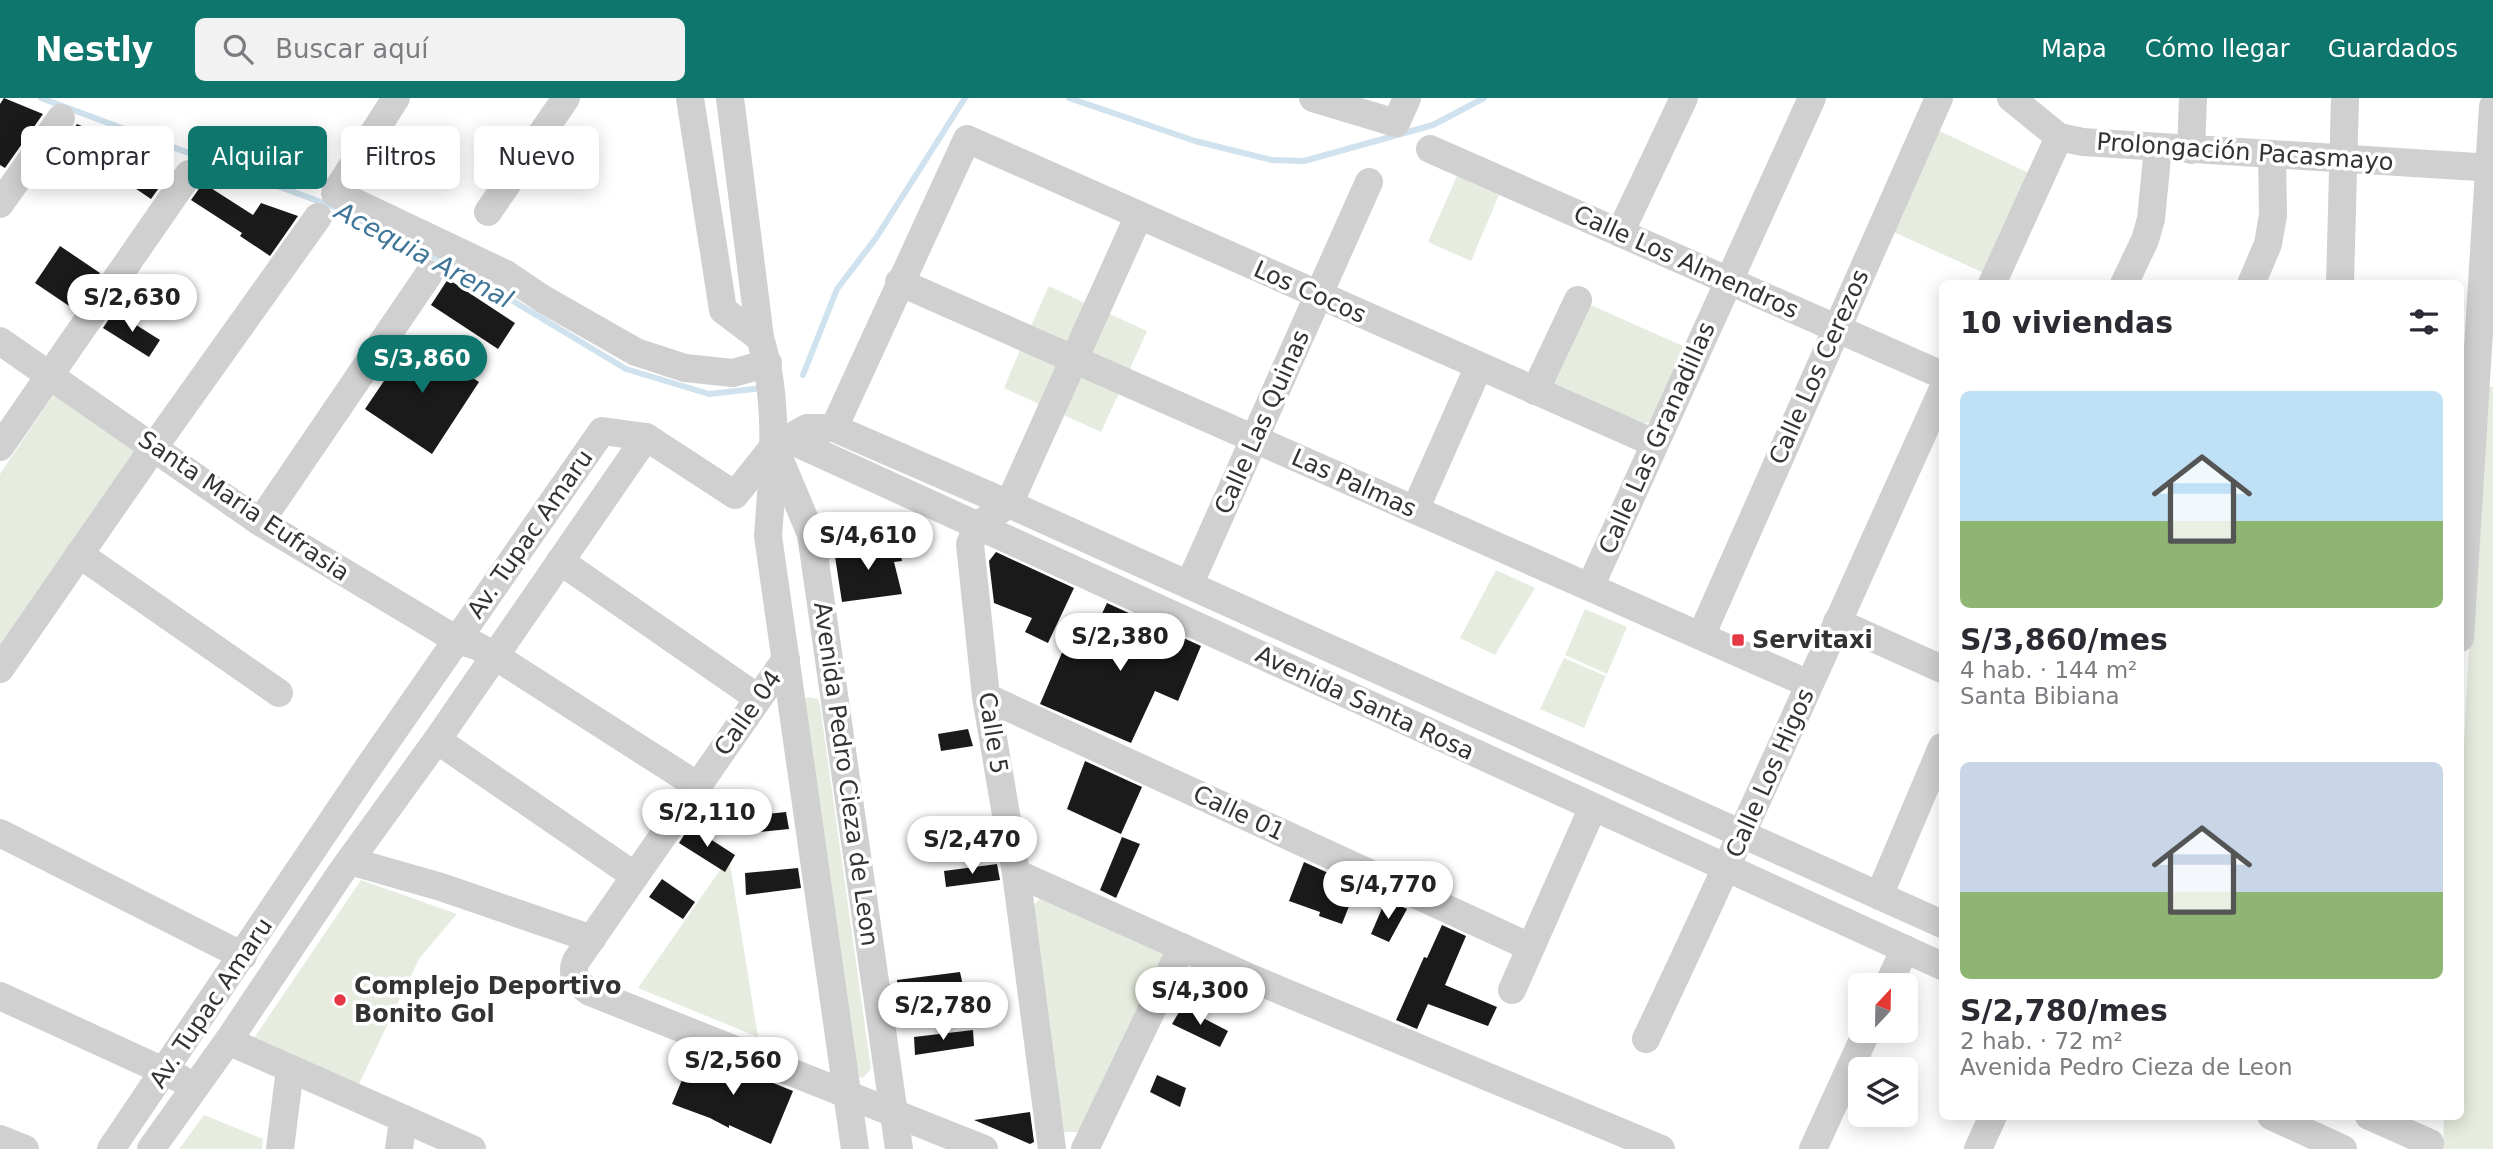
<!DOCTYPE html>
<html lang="es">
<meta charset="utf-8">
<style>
:root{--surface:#fff;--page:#f2f2f3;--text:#2b2b33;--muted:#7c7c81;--accent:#0f766e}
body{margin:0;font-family:"DejaVu Sans",sans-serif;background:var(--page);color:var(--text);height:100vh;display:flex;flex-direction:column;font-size:26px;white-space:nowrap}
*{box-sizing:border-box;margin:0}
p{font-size:23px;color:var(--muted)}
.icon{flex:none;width:38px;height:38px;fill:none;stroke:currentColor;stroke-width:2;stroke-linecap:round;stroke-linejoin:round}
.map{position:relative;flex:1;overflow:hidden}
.sheet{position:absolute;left:1939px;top:182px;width:525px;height:840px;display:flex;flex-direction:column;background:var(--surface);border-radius:10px;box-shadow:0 4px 18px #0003}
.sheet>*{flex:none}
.hud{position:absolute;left:21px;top:28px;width:665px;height:63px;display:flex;gap:14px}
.needle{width:46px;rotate:22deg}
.tools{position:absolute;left:1848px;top:875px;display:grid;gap:14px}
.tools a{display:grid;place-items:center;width:70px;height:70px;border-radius:10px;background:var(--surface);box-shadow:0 4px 18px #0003;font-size:35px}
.price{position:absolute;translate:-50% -60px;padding:0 16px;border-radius:24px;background:#fff;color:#222;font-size:23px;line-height:46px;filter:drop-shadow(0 2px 4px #0008)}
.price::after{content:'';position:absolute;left:50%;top:42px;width:21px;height:16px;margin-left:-10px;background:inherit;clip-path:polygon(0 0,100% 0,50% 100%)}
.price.active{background:var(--accent);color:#fff}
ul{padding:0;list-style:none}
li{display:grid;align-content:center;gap:14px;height:371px;padding:0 21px}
li span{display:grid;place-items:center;height:217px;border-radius:10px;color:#555}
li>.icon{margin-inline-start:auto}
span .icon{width:126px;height:126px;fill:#fffc;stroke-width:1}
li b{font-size:30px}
h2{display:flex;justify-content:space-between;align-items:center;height:84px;padding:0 21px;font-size:30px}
.pill{padding:0 24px;border-radius:10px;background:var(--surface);box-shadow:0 4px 18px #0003;font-size:24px;line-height:63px}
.pill.active{background:var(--accent);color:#fff}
header{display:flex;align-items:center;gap:42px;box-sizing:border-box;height:98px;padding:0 35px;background:var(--accent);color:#fff}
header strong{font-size:33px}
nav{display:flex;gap:38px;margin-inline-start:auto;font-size:24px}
.search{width:490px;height:63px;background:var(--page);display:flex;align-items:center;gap:18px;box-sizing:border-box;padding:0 24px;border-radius:10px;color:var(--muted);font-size:26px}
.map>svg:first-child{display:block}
</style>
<header>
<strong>Nestly</strong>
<div class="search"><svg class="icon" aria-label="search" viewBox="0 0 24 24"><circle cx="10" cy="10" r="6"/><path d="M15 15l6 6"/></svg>Buscar aquí</div>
<nav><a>Mapa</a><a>Cómo llegar</a><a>Guardados</a></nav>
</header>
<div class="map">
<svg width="2493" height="1051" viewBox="0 0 2493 1051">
<rect width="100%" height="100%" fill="#fff"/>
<!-- green -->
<g fill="#e6ecdf">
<path d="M1933,30L2031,76L1984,175L1887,131Z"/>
<path d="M1457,78L1499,97L1471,163L1428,144Z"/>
<path d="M1049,188L1091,208L1074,247L1031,228Z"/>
<path d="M1584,204L1685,249L1650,324L1637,328L1545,285Z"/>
<path d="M1103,213L1147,233L1129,273L1085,253Z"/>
<path d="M1021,250L1064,269L1047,310L1004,290Z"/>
<path d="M1075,275L1119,295L1101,334L1057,314Z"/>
<path d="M2482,289H2493V1051H2443L2444,1019L2460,1018L2461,707Z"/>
<path d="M54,296L136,354L0,546V376Z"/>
<path d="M1496,472L1535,490L1495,557L1460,540Z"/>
<path d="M1585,511L1627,529L1607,576L1565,557Z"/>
<path d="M1564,560L1606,578L1584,630L1540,611Z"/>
<path d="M808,599L818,601L820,607L871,971L863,980L856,978L802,603Z"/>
<path d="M729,759L758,939L638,890Z"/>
<path d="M361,782L457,816L419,861L359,986L252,943Z"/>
<path d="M1041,800L1166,857L1078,1034H1061L1031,809Z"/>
<path d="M204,1017L263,1041L262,1051H179Z"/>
</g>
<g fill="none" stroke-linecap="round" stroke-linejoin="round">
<!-- stream -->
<g stroke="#cfe2ee" stroke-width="6">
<path d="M41,0L334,109"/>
<path d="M1069,0L1195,43L1272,62L1304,63L1433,27L1484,0"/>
<path d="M350,117L468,176L626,271L709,296L763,290"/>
<path d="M803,277L837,191L876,140L965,0"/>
</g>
</g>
<!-- building -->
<g fill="#1a1a1a">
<path d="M4,0L43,16L5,70L0,67V6Z"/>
<path d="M77,26L130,48L173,70L151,101L65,43Z"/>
<path d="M203,85L253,117L261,105L298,118L270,158L240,138L242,135L191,102Z"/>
<path d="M60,148L100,175L75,212L35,185Z"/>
<path d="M448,181L515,225L498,251L431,207Z"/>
<path d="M114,213L160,242L149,259L103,230Z"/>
<path d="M409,239L479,284L432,356L365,311L388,277L386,275Z"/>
<path d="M899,444L902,463L894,464L902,496L842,504L834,452Z"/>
<path d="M996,454L1074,490L1048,545L1025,534L1032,520L994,505L989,463Z"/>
<path d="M1107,505L1201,548L1178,603L1155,593L1131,645L1040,606L1064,550L1082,558Z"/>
<path d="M968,631L973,648L941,653L938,636Z"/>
<path d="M1085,663L1142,689L1121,736L1067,711Z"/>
<path d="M786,714L789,731L738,736L737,719Z"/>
<path d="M690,728L735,757L725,774L679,745Z"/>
<path d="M1122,739L1140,746L1116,800L1100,792Z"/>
<path d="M1304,764L1357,788L1342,826L1319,818L1320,814L1289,803Z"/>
<path d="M997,766L1000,782L946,789L944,773Z"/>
<path d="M798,770L801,790L746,797L745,775Z"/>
<path d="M662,781L695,804L683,821L649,799Z"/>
<path d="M1386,801L1407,811L1389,844L1371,836Z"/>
<path d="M1442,827L1466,838L1445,887L1497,909L1488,928L1428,906L1417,931L1396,922L1424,859L1427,860Z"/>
<path d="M960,874L965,897L899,904L897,882Z"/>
<path d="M1182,909L1228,933L1220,949L1172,926Z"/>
<path d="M973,932L974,948L915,957L914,939Z"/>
<path d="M694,953L793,993L771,1046L729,1027V1030L710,1020L672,1006Z"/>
<path d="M1157,977L1186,990L1180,1009L1150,994Z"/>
<path d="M1030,1014L1034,1044L1030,1046L974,1022Z"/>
</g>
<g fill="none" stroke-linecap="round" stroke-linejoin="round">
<!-- minor -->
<g stroke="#d0d0d0" stroke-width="28">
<path d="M396,0L335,95L506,176L543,201L636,254L685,270L733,275L768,265"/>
<path d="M690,0L723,212L760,240"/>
<path d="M730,0L760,240C780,304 773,372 768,438L855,1051"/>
<path d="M1313,0L1396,25L1407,0"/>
<path d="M2011,0L2059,39L2083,44L2493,70"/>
<path d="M1430,51L1942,277"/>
<path d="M2191,52L2193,0"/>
<path d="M0,106L61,20"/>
<path d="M488,114L566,0"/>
<path d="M1620,135L1684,0"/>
<path d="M899,184L1809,586"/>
<path d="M1992,186L2059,39"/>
<path d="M2124,186L2145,142L2151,121L2158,49"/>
<path d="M2251,186L2268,146L2273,117L2272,56"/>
<path d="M2340,186L2345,0"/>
<path d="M0,243L260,424L457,542L477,548L495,558L698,688"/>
<path d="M1535,293L1578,202"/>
<path d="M834,330L967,41L1654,345"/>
<path d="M788,341L1942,868"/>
<path d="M0,349L189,76"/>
<path d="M776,353L811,436L899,1051"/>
<path d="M1415,412L1479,268"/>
<path d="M260,424L429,176"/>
<path d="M79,456L279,595"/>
<path d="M560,463L758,600"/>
<path d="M1189,487L1369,84"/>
<path d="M1590,489L1812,0"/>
<path d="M1837,524L1942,571"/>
<path d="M1701,538L1939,0"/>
<path d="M2460,540L2493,8"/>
<path d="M786,561L576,863C570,877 578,886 590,894L984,1051"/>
<path d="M0,571L154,349L318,119"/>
<path d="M986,599L1530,849"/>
<path d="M437,642L635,778"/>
<path d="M0,735L243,858"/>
<path d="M350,763L441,789L592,841"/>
<path d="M1016,775L1253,881L1661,1051"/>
<path d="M1879,798L1942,649"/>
<path d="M1888,887L1905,851"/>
<path d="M1512,892L1593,709"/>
<path d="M0,898L181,981"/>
<path d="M1646,941C1748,727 1844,509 1942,293"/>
<path d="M228,943L472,1051"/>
<path d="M2271,1018L2343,1051"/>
<path d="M2369,1018L2430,1045"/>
<path d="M0,1041L25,1051"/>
<path d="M111,1051L363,677L602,333L646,339L735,397L774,348L807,330H834L1009,406L1942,826"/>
<path d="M151,1051L228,943L340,776L437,642L646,339"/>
<path d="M280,1051L290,971"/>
<path d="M399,1051L403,1022"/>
<path d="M1052,1051L1016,775L986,599L970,446L978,427L1009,406L1139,117"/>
<path d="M1085,1051L1182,849"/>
<path d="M1813,1051L1867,933"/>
<path d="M1978,1051L1993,1018"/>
</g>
</g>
<!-- markers -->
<g fill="#e63946" stroke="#fff" stroke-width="2.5">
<rect x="1731" y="535" width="14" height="14" rx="3.5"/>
<circle cx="340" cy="902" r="7"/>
</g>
<g text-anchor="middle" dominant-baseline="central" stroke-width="7" stroke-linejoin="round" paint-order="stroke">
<!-- street labels -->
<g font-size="24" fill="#333" stroke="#fff">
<text transform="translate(2245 54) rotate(4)">Prolongación Pacasmayo</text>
<text transform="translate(1686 164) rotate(24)">Calle Los Almendros</text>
<text transform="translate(1310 194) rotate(24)">Los Cocos</text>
<text transform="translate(1819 269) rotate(-66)">Calle Los Cerezos</text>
<text transform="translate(1262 324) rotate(-66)">Calle Las Quinas</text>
<text transform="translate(1657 340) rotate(-66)">Calle Las Granadillas</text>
<text transform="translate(1354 385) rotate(24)">Las Palmas</text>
<text transform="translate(244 408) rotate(34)">Santa Maria Eufrasia</text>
<text transform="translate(530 436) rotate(-55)">Av. Tupac Amaru</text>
<text transform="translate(1365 605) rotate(25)">Avenida Santa Rosa</text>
<text transform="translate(748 615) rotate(-55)">Calle 04</text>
<text transform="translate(993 635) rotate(81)">Calle 5</text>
<text transform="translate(1770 675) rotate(-66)">Calle Los Higos</text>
<text transform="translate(846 676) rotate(82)">Avenida Pedro Cieza de Leon</text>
<text transform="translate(1239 715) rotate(25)">Calle 01</text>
<text transform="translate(211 905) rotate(-56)">Av. Tupac Amaru</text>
</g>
<!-- poi labels -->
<g font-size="24" font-weight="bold" fill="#333" stroke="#fff" text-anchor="start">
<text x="1752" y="542">Servitaxi</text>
<text x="354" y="888">Complejo Deportivo<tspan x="354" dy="28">Bonito Gol</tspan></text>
</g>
<!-- water labels -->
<g font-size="26" font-style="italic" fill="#3f7597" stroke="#fff">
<text transform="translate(424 157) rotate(28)">Acequia Arenal</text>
</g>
</g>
</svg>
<div class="tools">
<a><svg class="needle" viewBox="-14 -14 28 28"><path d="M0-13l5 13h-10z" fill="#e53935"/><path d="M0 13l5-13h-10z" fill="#7c7c81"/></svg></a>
<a><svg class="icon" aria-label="layers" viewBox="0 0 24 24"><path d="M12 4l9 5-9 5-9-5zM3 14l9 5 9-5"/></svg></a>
</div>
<b class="price" style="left:132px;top:236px">S/2,630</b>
<b class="price active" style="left:422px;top:297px">S/3,860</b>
<b class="price" style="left:868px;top:474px">S/4,610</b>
<b class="price" style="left:1120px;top:575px">S/2,380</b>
<b class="price" style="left:707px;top:751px">S/2,110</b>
<b class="price" style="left:972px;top:778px">S/2,470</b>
<b class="price" style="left:1388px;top:823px">S/4,770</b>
<b class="price" style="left:1200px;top:929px">S/4,300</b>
<b class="price" style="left:943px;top:944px">S/2,780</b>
<b class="price" style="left:733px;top:999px">S/2,560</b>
<div class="hud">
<a class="pill">Comprar</a>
<a class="pill active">Alquilar</a>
<a class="pill">Filtros</a>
<a class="pill">Nuevo</a>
</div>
<section class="sheet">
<h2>10 viviendas<svg class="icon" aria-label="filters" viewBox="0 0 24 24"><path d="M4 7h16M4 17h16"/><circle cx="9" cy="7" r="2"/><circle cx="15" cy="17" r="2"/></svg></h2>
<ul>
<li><span style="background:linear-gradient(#bfe0f5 60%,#8fb573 0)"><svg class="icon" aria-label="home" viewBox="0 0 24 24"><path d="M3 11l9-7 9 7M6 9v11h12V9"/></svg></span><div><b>S/3,860/mes</b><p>4 hab. · 144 m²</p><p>Santa Bibiana</p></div></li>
<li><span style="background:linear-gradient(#c9d6e8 60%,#8fb573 0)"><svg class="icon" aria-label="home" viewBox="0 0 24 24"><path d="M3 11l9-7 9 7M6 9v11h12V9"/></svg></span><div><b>S/2,780/mes</b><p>2 hab. · 72 m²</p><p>Avenida Pedro Cieza de Leon</p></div></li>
</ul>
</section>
</div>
